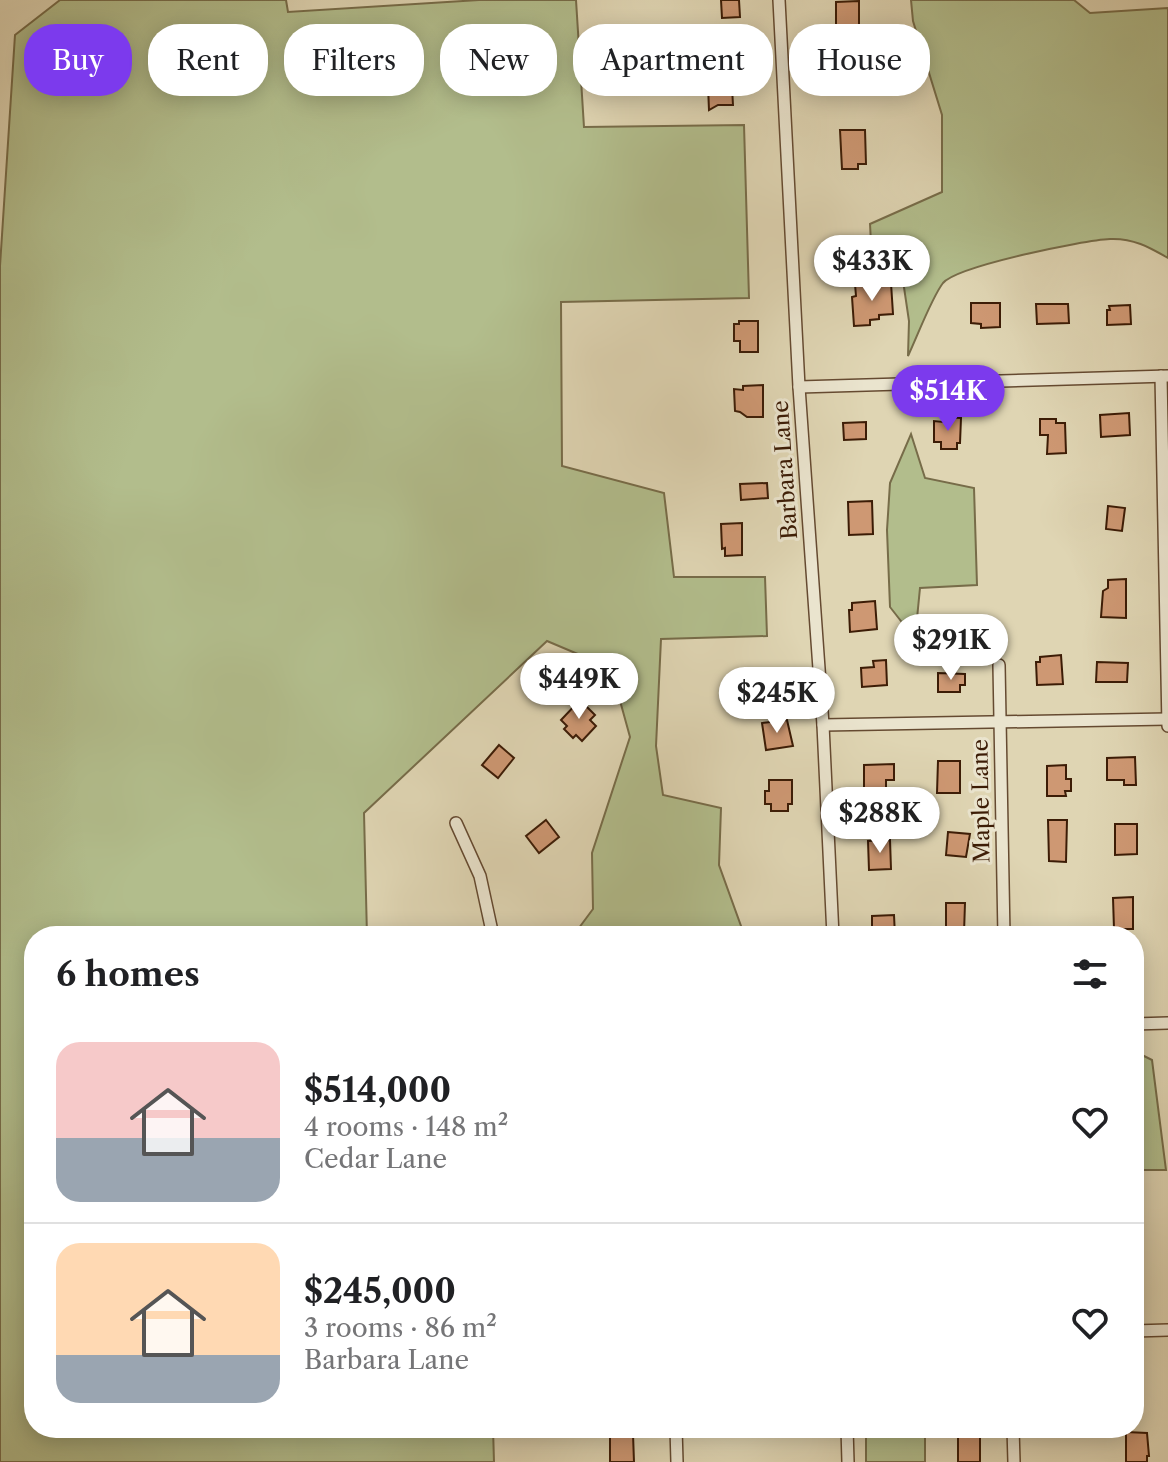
<!DOCTYPE html>
<meta charset="utf-8">
<style>
:root{--surface:#fff;--page:#f2f2f2;--text:#202124;--muted:#757577;--line:#e0e0e0;--accent:#7c3aed}
body{margin:0;font-family:"Libre Caslon Text",serif;background:var(--page);color:var(--text);height:100vh;display:flex;flex-direction:column;font-size:30px;white-space:nowrap}
*{box-sizing:border-box;margin:0}
p{font-size:26px;color:var(--muted)}
.icon{flex:none;width:44px;height:44px;fill:none;stroke:currentColor;stroke-width:2;stroke-linecap:round;stroke-linejoin:round}
.map{position:relative;flex:1;overflow:hidden}
.side{position:absolute;left:24px;top:926px;width:1120px;height:512px;display:flex;flex-direction:column;background:var(--surface);border-radius:32px;box-shadow:0 4px 20px #0003}
.side>*{flex:none}
.hud{position:absolute;left:24px;top:24px;width:1120px;height:72px;display:flex;gap:16px}
.price{position:absolute;translate:-50% -68px;padding:0 18px;border-radius:28px;background:#fff;color:#222;font-size:26px;line-height:52px;filter:drop-shadow(0 2px 4px #0008)}
.price::after{content:'';position:absolute;left:50%;top:48px;width:24px;height:18px;margin-left:-12px;background:inherit;clip-path:polygon(0 0,100% 0,50% 100%)}
.price.current{background:var(--accent);color:#fff}
ul{padding:0;list-style:none}
li{display:flex;align-items:center;gap:24px;height:200px;padding:0 32px}
li+li{border-top:2px solid var(--line)}
li span{display:grid;place-items:center;flex:none;width:224px;height:160px;border-radius:24px;color:#555}
li>.icon{margin-inline-start:auto}
span .icon{width:96px;height:96px;fill:#fffc;stroke-width:1}
li b{font-size:34px}
h2{display:flex;justify-content:space-between;align-items:center;height:96px;padding:0 32px;font-size:34px}
.pill{padding:0 28px;border-radius:32px;background:var(--surface);box-shadow:0 4px 20px #0003;font-size:28px;line-height:72px}
.pill.current{background:var(--accent);color:#fff}
.map>svg:first-child{display:block}
</style>
<div class="map">
<svg width="1168" height="1462" viewBox="0 0 1168 1462">
<rect width="100%" height="100%" fill="#dfd5b3"/>
<filter id="stains"><feTurbulence type="fractalNoise" baseFrequency=".0025" numOctaves="4"/><feColorMatrix values="0 0 0 0 .2 0 0 0 0 .09 0 0 0 0 .02 0 0 0 .5 -.17"/></filter>
<radialGradient id="worn" r=".72"><stop offset=".6" stop-color="#630" stop-opacity="0"/><stop offset="1" stop-color="#630" stop-opacity=".3"/></radialGradient>
<!-- green -->
<g fill="#b2bd8c" stroke="#776c49" stroke-width="2">
<path d="M60,0H286L288,12L479,0H576L584,127L744,125L749,298L561,302L562,466L664,493L674,577H765L767,636L661,639L656,746L663,795L721,808L719,865L741,926L736,936H573L593,909L592,853L630,737L611,668L547,641L364,813L367,936H34V1428H493L494,1462H0V266L15,35Z"/>
<path d="M911,0H1074L1090,13L1168,8V258C1149,247 1133,238 1110,239C1084,240 957,266 943,283C932,297 917,337 908,356L909,321L901,267L871,243L870,224L942,192V115L913,21Z"/>
<path d="M911,434L925,478L974,488L977,585L920,588L915,639L890,607L887,530L890,483Z"/>
<path d="M1134,1051L1152,1060L1166,1170H1134Z"/>
<rect x="866" y="1428" width="59" height="34"/>
</g>
<!-- building -->
<g fill="#ce9873" stroke="#3c1c06" stroke-width="2">
<path d="M721,0H739L740,17L722,18Z"/>
<path d="M859,1V31H836V2Z"/>
<path d="M730,52L733,105H718L709,110L708,86L712,85L710,62H714V53Z"/>
<path d="M840,130H865L866,164H858V169H842Z"/>
<path d="M891,283L893,314L879,315V319L870,320V325L854,326L852,297L856,296L855,284Z"/>
<path d="M971,303H1000V327L981,328V324L971,323Z"/>
<path d="M1036,304H1068L1069,323L1037,324Z"/>
<path d="M1130,305L1131,324L1107,325V310H1110L1109,306Z"/>
<path d="M739,321H758V352H740V341H734V324H739Z"/>
<path d="M763,385V417H747L740,412L735,411L734,389L743,390V386Z"/>
<path d="M1129,413L1130,435L1101,437L1100,415Z"/>
<path d="M943,417L961,418L960,443H957V449H941V442H934V421L943,422Z"/>
<path d="M1040,419H1056V423H1065L1066,453L1047,454L1048,435H1040Z"/>
<path d="M866,422V439L844,440L843,423Z"/>
<path d="M767,483L768,498L741,500L740,484Z"/>
<path d="M872,501L873,534L849,535L848,502Z"/>
<path d="M1108,506L1125,508L1122,531L1106,529Z"/>
<path d="M742,523V555L725,556V548L722,549L721,524Z"/>
<path d="M1126,579V618L1101,617L1103,591L1108,588V580Z"/>
<path d="M875,601L877,629L850,632L849,610H852V603Z"/>
<path d="M1061,655L1063,684L1037,685L1036,662H1040V657Z"/>
<path d="M886,660L887,685L862,687L861,668L874,667L873,661Z"/>
<path d="M1097,662L1128,663L1127,682H1096Z"/>
<path d="M938,673L965,674V685H960V692H938Z"/>
<path d="M580,700L595,715L590,720L596,726L582,741L576,735L573,738L564,729L567,726L561,720Z"/>
<path d="M787,720L793,746L766,750L762,723Z"/>
<path d="M499,745L514,758L498,778L482,765Z"/>
<path d="M1135,757L1136,785H1124V780H1107V758Z"/>
<path d="M938,761H960V793H937Z"/>
<path d="M894,764V780H886V793L864,794V765Z"/>
<path d="M1066,765V779H1071V791H1065L1066,796H1047V766Z"/>
<path d="M769,780H792V804H788V811H771V804H765V791H769Z"/>
<path d="M546,820L559,837L539,853L526,836Z"/>
<path d="M1048,820H1067L1066,862L1049,861Z"/>
<path d="M1115,824H1137V854L1115,855Z"/>
<path d="M948,832L970,834L966,857L946,855Z"/>
<path d="M890,840L891,869L869,870L868,841Z"/>
<path d="M1133,897V929H1114L1113,898Z"/>
<path d="M946,903H965L964,933H946Z"/>
<path d="M894,915L895,936H872V916Z"/>
<path d="M1126,1432L1147,1433L1149,1456H1147V1462H1126Z"/>
<path d="M610,1434H633L634,1462H610Z"/>
<rect x="958" y="1435" width="22" height="27"/>
</g>
<g fill="none" stroke-linecap="round" stroke-linejoin="round">
<!-- street casing -->
<g stroke="#654a31" stroke-width="14">
<g id="street">
<path d="M779,0L799,387L823,725L833,936"/>
<path d="M1161,376L1168,726"/>
<path d="M799,387L1168,376"/>
<path d="M999,665L1004,936"/>
<path d="M823,725L1168,719"/>
<path d="M456,823L480,876L493,936"/>
<path d="M1134,1024L1168,1023"/>
<path d="M1134,1331L1168,1330"/>
<path d="M676,1428L677,1462"/>
<path d="M847,1428L848,1462"/>
<path d="M1013,1428L1014,1462"/>
</g>
</g>
<!-- street -->
<use href="#street" stroke="#eae4ce" stroke-width="11"/>
</g>
<g text-anchor="middle" dominant-baseline="central" stroke-width="6" stroke-linejoin="round" paint-order="stroke">
<!-- street labels -->
<g font-size="22" fill="#3c1c06" stroke="#eae4ce">
<text transform="translate(785 470) rotate(-94)">Barbara Lane</text>
<text transform="translate(981 801) rotate(-91)">Maple Lane</text>
</g>
</g>
<rect width="100%" height="100%" filter="url(#stains)"/>
<rect width="100%" height="100%" fill="url(#worn)"/>
</svg>
<b class="price" style="left:872px;top:303px">$433K</b>
<b class="price current" style="left:948px;top:433px">$514K</b>
<b class="price" style="left:951px;top:682px">$291K</b>
<b class="price" style="left:579px;top:721px">$449K</b>
<b class="price" style="left:777px;top:735px">$245K</b>
<b class="price" style="left:880px;top:855px">$288K</b>
<div class="hud">
<a class="pill current">Buy</a>
<a class="pill">Rent</a>
<a class="pill">Filters</a>
<a class="pill">New</a>
<a class="pill">Apartment</a>
<a class="pill">House</a>
</div>
<section class="side">
<h2>6 homes<svg class="icon" aria-label="filters" viewBox="0 0 24 24"><path d="M4 7h16M4 17h16"/><circle cx="9" cy="7" r="2"/><circle cx="15" cy="17" r="2"/></svg></h2>
<ul>
<li><span style="background:linear-gradient(#f6c9c9 60%,#9aa5b1 0)"><svg class="icon" aria-label="home" viewBox="0 0 24 24"><path d="M3 11l9-7 9 7M6 9v11h12V9"/></svg></span><div><b>$514,000</b><p>4 rooms · 148 m²</p><p>Cedar Lane</p></div><svg class="icon" aria-label="heart" viewBox="0 0 24 24"><path d="M12 20l-8-8c-3-5 5-10 8-4 3-6 11-1 8 4z"/></svg></li>
<li><span style="background:linear-gradient(#ffd9b3 70%,#9aa5b1 0)"><svg class="icon" aria-label="home" viewBox="0 0 24 24"><path d="M3 11l9-7 9 7M6 9v11h12V9"/></svg></span><div><b>$245,000</b><p>3 rooms · 86 m²</p><p>Barbara Lane</p></div><svg class="icon" aria-label="heart" viewBox="0 0 24 24"><path d="M12 20l-8-8c-3-5 5-10 8-4 3-6 11-1 8 4z"/></svg></li>
</ul>
</section>
</div>
